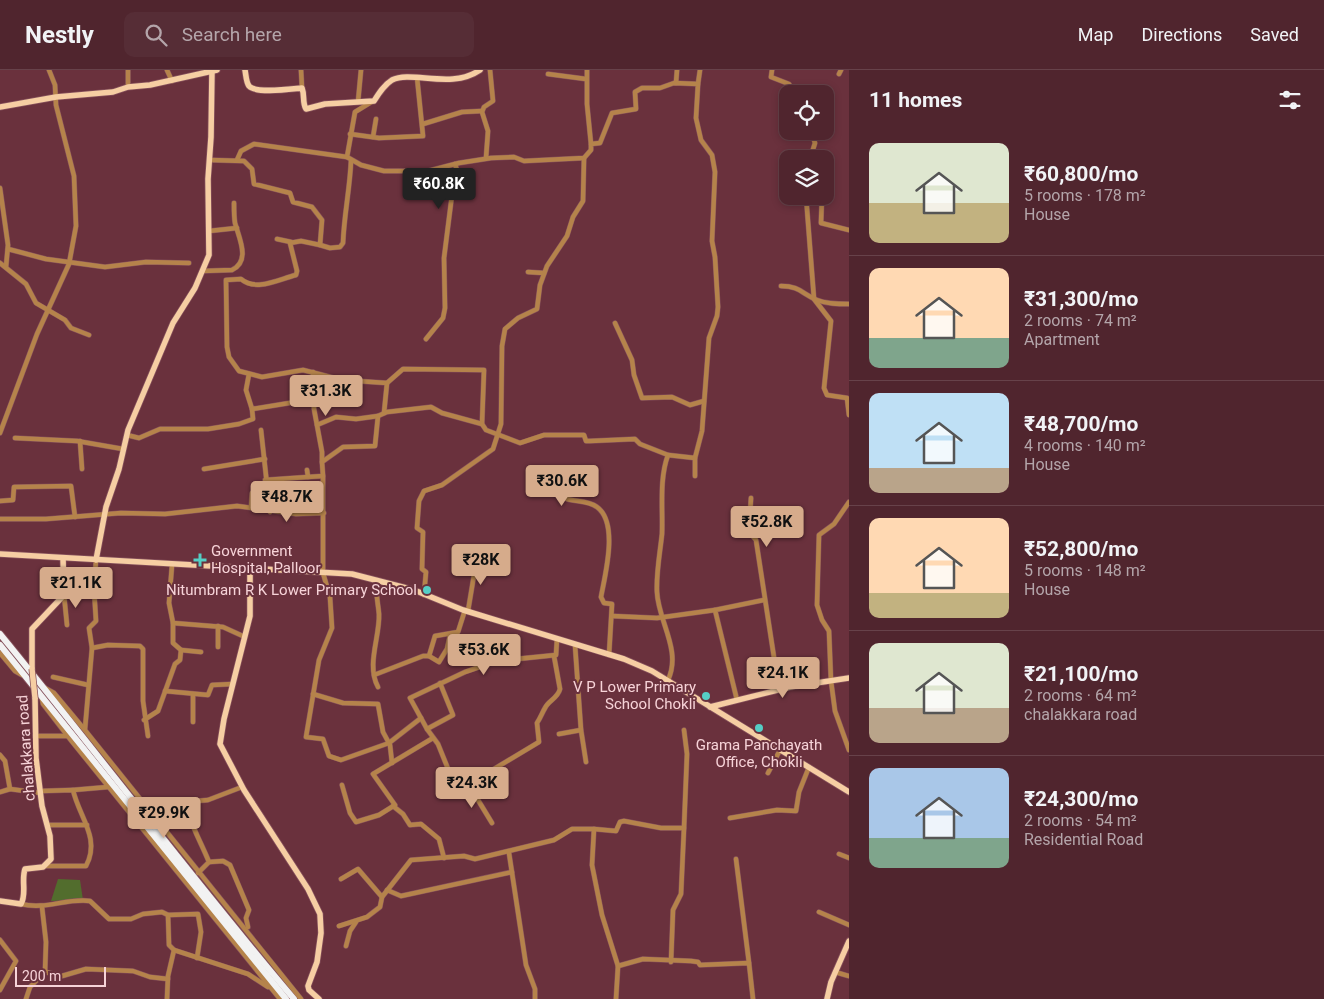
<!DOCTYPE html>
<meta charset="utf-8">
<style>
:root{--surface:#50252e;--page:#562d36;--text:#f1f3f6;--muted:#b4a5aa;--line:#67424a;--accent:#d6ab8b}
body{margin:0;font-family:Roboto,sans-serif;background:var(--page);color:var(--text);height:100vh;display:flex;flex-direction:column;font-size:19px;white-space:nowrap}
*{box-sizing:border-box;margin:0}
p{font-size:16px;color:var(--muted)}
.icon{flex:none;width:28px;height:28px;fill:none;stroke:currentColor;stroke-width:2;stroke-linecap:round;stroke-linejoin:round}
.map{position:relative;flex:1;overflow:hidden}
.details{display:flex;flex-direction:column;background:var(--surface);width:475px}
.details>*{flex:none}
.controls{position:absolute;left:779px;top:15px;display:grid;gap:10px}
.controls a{display:grid;place-items:center;width:55px;height:55px;border-radius:10px;background:var(--surface);box-shadow:0 2px 8px #0003,0 0 0 1px var(--line);font-size:25px}
.scale{position:absolute;left:15px;bottom:12px;width:91px;box-sizing:border-box;padding-left:5px;border:2px solid #f7d3d8;border-top:0;font-size:14px;line-height:18px;white-space:nowrap;color:#f7d3d8;-webkit-text-stroke:4px #6a313d;paint-order:stroke}
.price{position:absolute;translate:-50% -42px;padding:0 11px;border-radius:5px;background:var(--accent);color:#111;font-size:16px;line-height:32px;filter:drop-shadow(0 1px 2px #0008)}
.price::after{content:'';position:absolute;left:50%;top:30px;width:15px;height:11px;margin-left:-8px;background:inherit;clip-path:polygon(0 0,100% 0,50% 100%)}
.price.on{background:#222;color:#fff}
ul{padding:0;list-style:none}
li{display:flex;align-items:center;gap:15px;height:125px;padding:0 20px}
li+li{border-top:1px solid var(--line)}
li span{display:grid;place-items:center;flex:none;width:140px;height:100px;border-radius:10px;color:#555}
li>.icon{margin-inline-start:auto}
span .icon{width:60px;height:60px;fill:#fffc;stroke-width:1}
li b{font-size:21px}
h2{display:flex;justify-content:space-between;align-items:center;height:60px;padding:0 20px;font-size:21px}
header{display:flex;align-items:center;gap:30px;box-sizing:border-box;height:70px;padding:0 25px;background:var(--surface);border-bottom:1px solid var(--line)}
header strong{font-size:24px}
nav{display:flex;gap:28px;margin-inline-start:auto;font-size:18px}
.search{width:350px;height:45px;background:var(--page);display:flex;align-items:center;gap:12px;box-sizing:border-box;padding:0 18px;border-radius:10px;color:var(--muted);font-size:19px}
main{display:flex;flex:1;min-height:0}
.map>svg:first-child{display:block}
</style>
<header>
<strong>Nestly</strong>
<div class="search"><svg class="icon" aria-label="search" viewBox="0 0 24 24"><circle cx="10" cy="10" r="6"/><path d="M15 15l6 6"/></svg>Search here</div>
<nav><a>Map</a><a>Directions</a><a>Saved</a></nav>
</header>
<main>
<div class="map">
<svg width="849" height="929" viewBox="0 0 849 929">
<rect width="100%" height="100%" fill="#6a313d"/>
<!-- green -->
<path fill="#526d2d" d="M58,809L80,810L83,830L51,831Z"/>
<g fill="none" stroke-linecap="round" stroke-linejoin="round">
<!-- minor casing -->
<g stroke="#86515c" stroke-width="5.5">
<g id="minor">
<path d="M167,0L172,11"/>
<path d="M301,0L302,18"/>
<path d="M587,0V34L591,74"/>
<path d="M772,0L771,7L789,14L794,24"/>
<path d="M548,4L586,9"/>
<path d="M839,4L841,0"/>
<path d="M676,13L677,0"/>
<path d="M698,14L700,0"/>
<path d="M128,17V0"/>
<path d="M373,31L355,42L347,87L361,95L384,101H428L459,93L491,88L514,87L524,91L584,88L591,80V74L600,73L612,43L636,39L635,22L642,18H660L674,13L698,14L696,48L701,70L712,85L715,102L712,171L715,187L718,237L717,246L709,268L702,361L695,388L668,385"/>
<path d="M358,32L361,0"/>
<path d="M423,54L462,42L482,41"/>
<path d="M350,64L379,68L423,66L417,7"/>
<path d="M373,67L376,49"/>
<path d="M486,88L488,61L482,42L484,37L493,31L490,0"/>
<path d="M810,89L815,73L811,61"/>
<path d="M210,90L244,91L252,99L254,114L290,123L293,132L312,137L322,150L320,175L301,171L290,173L297,201L296,205C279,209 256,222 241,209L226,210L227,277L229,287L239,301L262,307L303,300L342,310L387,313L403,299L484,300L482,354L486,360L520,373L544,365H584L586,371H590L635,369L640,374L668,385C659,409 663,439 662,464C660,483 656,503 657,522C658,551 682,580 668,610"/>
<path d="M237,90L241,81L254,74L347,87"/>
<path d="M0,118L8,175L6,197"/>
<path d="M806,126L814,229L831,251L824,318L827,325L847,328L849,345"/>
<path d="M822,126L821,153L849,160"/>
<path d="M209,161L237,158"/>
<path d="M277,169L291,172"/>
<path d="M320,175L330,178L340,177L343,173C344,145 350,118 351,91"/>
<path d="M8,179L46,189L105,197L146,192L189,193"/>
<path d="M0,193L26,214L36,233L65,250L71,258L89,265"/>
<path d="M202,201L232,200C251,191 239,168 235,153C234,147 234,140 234,133"/>
<path d="M528,202L544,203"/>
<path d="M781,216C800,216 802,224 817,230C827,234 838,234 849,234"/>
<path d="M615,253L632,290L634,305L642,328L672,327L690,335L704,331"/>
<path d="M426,269L443,248L445,238L444,188L453,117L461,113L455,94"/>
<path d="M313,302L314,339L322,382V392"/>
<path d="M249,304L246,320L252,339"/>
<path d="M384,343L387,313"/>
<path d="M317,355L336,347L356,349L378,346"/>
<path d="M261,360L270,442"/>
<path d="M0,363L37,264L69,194L76,156L74,106L56,35L55,15L49,0"/>
<path d="M127,365L139,368L160,359H208L239,354L253,349L252,339L314,329"/>
<path d="M15,368L77,371L123,379"/>
<path d="M80,371L82,399"/>
<path d="M204,399L265,389"/>
<path d="M307,400L308,407L323,406L322,392L343,377L375,376L378,346L387,342L431,337L442,343L482,354"/>
<path d="M323,406V503L330,527L332,558L319,590L306,667L323,669L329,686L341,690L389,673L421,648"/>
<path d="M695,406V388"/>
<path d="M265,410L308,407"/>
<path d="M543,416C551,420 558,426 567,429C577,432 588,430 597,437C619,453 605,505 601,527L604,533L612,534L609,585"/>
<path d="M751,428L749,462L756,470L779,620"/>
<path d="M0,431L13,430L14,417L71,416L75,447"/>
<path d="M849,432L834,454L819,465L817,535L822,550L829,561L831,611L835,641L849,680"/>
<path d="M251,438L252,423"/>
<path d="M0,449H46L121,443L165,444L237,436L296,444L324,443"/>
<path d="M172,495L169,533L173,553L223,557L245,567"/>
<path d="M377,510C375,522 378,532 379,544C380,567 366,595 378,617"/>
<path d="M64,525L67,555"/>
<path d="M424,525L426,502L422,499L423,462L417,458L419,431L424,421L442,415L493,379L501,354L502,276L505,259L518,248L537,239L540,215L547,196L567,166L573,147L583,131L584,88"/>
<path d="M468,541L477,487"/>
<path d="M612,546L657,548L715,540"/>
<path d="M575,575L581,660L586,692"/>
<path d="M218,577V556"/>
<path d="M92,578L108,575L140,576L143,579V631L148,666"/>
<path d="M181,580L201,582"/>
<path d="M0,583L15,601L22,605"/>
<path d="M429,586L435,566L458,562L465,540"/>
<path d="M554,586L560,619C558,628 548,631 545,638C542,643 541,647 537,653L539,672L464,717L455,716L438,674L427,659L410,628L465,602L497,591L556,585L557,569"/>
<path d="M374,605L423,586H429L439,592L447,579L450,565"/>
<path d="M53,607L88,615"/>
<path d="M45,618L54,623L84,659L301,929"/>
<path d="M165,621L208,625L212,615L233,614"/>
<path d="M193,624V652"/>
<path d="M313,624L343,633L378,634L383,662L390,675L392,693"/>
<path d="M42,629L43,634L70,669L280,929"/>
<path d="M737,630L715,540L764,530"/>
<path d="M144,650L158,641L175,594L180,590L181,580L173,573V553"/>
<path d="M85,659L92,578L89,558L96,551L94,519L96,490"/>
<path d="M427,659L453,645L440,613"/>
<path d="M559,664L581,660"/>
<path d="M37,666H67"/>
<path d="M0,685L5,691L10,719L40,723"/>
<path d="M768,703L780,680"/>
<path d="M342,715L350,743L356,752L379,745L395,735L373,704L433,668"/>
<path d="M461,718L478,730L492,753"/>
<path d="M73,720L108,717"/>
<path d="M41,721L73,720C79,747 101,768 86,796H46"/>
<path d="M0,722L10,719"/>
<path d="M393,736L403,744L410,755L421,754L439,769L444,788"/>
<path d="M730,748L777,740L796,741L799,722L809,697"/>
<path d="M48,755H87"/>
<path d="M594,759L616,761L620,752L624,751L661,758H684L687,684L684,660"/>
<path d="M509,783L526,895L535,919V929"/>
<path d="M839,784L849,788"/>
<path d="M736,789L749,893"/>
<path d="M209,792L223,791L230,795L249,840L246,848L248,857"/>
<path d="M198,803L209,792C201,772 189,752 185,732L208,730L242,717"/>
<path d="M341,809L358,799L382,827"/>
<path d="M387,820L401,826L512,802"/>
<path d="M21,834C46,840 66,828 90,831L109,849H131L143,844L162,842L168,845L169,875L174,880L248,904L268,917"/>
<path d="M819,842L849,855"/>
<path d="M168,845L198,844L201,862L197,888"/>
<path d="M339,856L367,847L380,837L382,827L411,790L464,786L475,789L554,770L572,759H594L592,795L602,845L618,896L643,889L691,891L698,892L700,895L749,893L753,929"/>
<path d="M0,870L16,891L0,920"/>
<path d="M346,876L350,861L356,852"/>
<path d="M671,892L673,840L681,824L684,758"/>
<path d="M45,902L62,906L86,899L133,901L150,907L168,909"/>
<path d="M835,902L849,906"/>
<path d="M26,929L30,917L45,902L46,872L42,837"/>
<path d="M167,929L168,906L174,880"/>
<path d="M616,929L618,896"/>
</g>
</g>
<!-- major casing -->
<g stroke="#86515c" stroke-width="7">
<g id="major">
<path d="M245,0C246,5 246,12 249,16C256,24 291,19 302,18C305,26 302,32 306,39L325,34L374,31C379,23 384,15 392,10C412,0 451,20 480,0"/>
<path d="M0,37L56,27L113,22L128,17L150,15L217,0"/>
<path d="M0,484L352,504L414,520L463,540L624,589L652,601L849,722"/>
<path d="M96,490L106,437L119,399L128,360L173,253L195,218L209,185L208,109L211,67L212,0"/>
<path d="M250,498V546L224,649L220,674L244,720L308,819L320,844L321,863L317,892L308,916L309,920L319,929"/>
<path d="M32,599V559L64,525L63,488"/>
<path d="M710,637L790,617L849,608"/>
<path d="M0,831L21,834C27,824 21,810 25,799L43,797L51,789L50,766L42,736L36,688L35,628"/>
<path d="M827,929L831,912L849,871"/>
</g>
</g>
<!-- highway casing -->
<g stroke="#86515c" stroke-width="8">
<g id="highway">
<path d="M0,564C99,685 193,810 294,929"/>
<path d="M0,575L286,929"/>
</g>
</g>
<!-- minor -->
<use href="#minor" stroke="#b5834b" stroke-width="4.5"/>
<!-- major -->
<use href="#major" stroke="#f6cea3" stroke-width="5.5"/>
<!-- highway -->
<use href="#highway" stroke="#f2f2f2" stroke-width="6"/>
<!-- major-bridge casing -->
<g stroke="#86515c" stroke-width="7" stroke-linecap="butt">
<path id="major-bridge" d="M32,599L35,628"/>
</g>
<!-- major-bridge -->
<use href="#major-bridge" stroke="#f6cea3" stroke-width="5.5"/>
</g>
<!-- markers -->
<g fill="#55cec5" stroke="#6a313d" stroke-width="2">
<path d="M197.5 482.5h5v5h5v5h-5v5h-5v-5h-5v-5h5z"/>
<circle cx="427" cy="520" r="5"/>
<circle cx="706" cy="626" r="5"/>
<circle cx="759" cy="658" r="5"/>
</g>
<g text-anchor="middle" dominant-baseline="central" stroke-width="4" stroke-linejoin="round" paint-order="stroke">
<!-- poi labels -->
<g font-size="15" fill="#f7d3d8" stroke="#6a313d" text-anchor="end">
<text x="211" y="481" text-anchor="start">Government<tspan x="211" dy="17">Hospital, Palloor</tspan></text>
<text x="417" y="520">Nitumbram R K Lower Primary School</text>
<text x="696" y="617">V P Lower Primary<tspan x="696" dy="17">School Chokli</tspan></text>
<text x="759" y="675" text-anchor="middle">Grama Panchayath<tspan x="759" dy="17">Office, Chokli</tspan></text>
</g>
<!-- street labels -->
<g font-size="15" fill="#f7d3d8" stroke="#6a313d">
<text transform="translate(26 678) rotate(-94)">chalakkara road</text>
</g>
</g>
</svg>
<div class="controls">
<a><svg class="icon" aria-label="locate" viewBox="0 0 24 24"><circle cx="12" cy="12" r="6"/><path d="M12 2v4M12 18v4M2 12h4M18 12h4"/></svg></a>
<a><svg class="icon" aria-label="layers" viewBox="0 0 24 24"><path d="M12 4l9 5-9 5-9-5zM3 14l9 5 9-5"/></svg></a>
</div>
<div class="scale">200 m</div>
<b class="price on" style="left:439px;top:140px">₹60.8K</b>
<b class="price" style="left:326px;top:347px">₹31.3K</b>
<b class="price" style="left:562px;top:437px">₹30.6K</b>
<b class="price" style="left:287px;top:453px">₹48.7K</b>
<b class="price" style="left:767px;top:478px">₹52.8K</b>
<b class="price" style="left:481px;top:516px">₹28K</b>
<b class="price" style="left:76px;top:539px">₹21.1K</b>
<b class="price" style="left:484px;top:606px">₹53.6K</b>
<b class="price" style="left:783px;top:629px">₹24.1K</b>
<b class="price" style="left:472px;top:739px">₹24.3K</b>
<b class="price" style="left:164px;top:769px">₹29.9K</b>
</div>
<section class="details">
<h2>11 homes<svg class="icon" aria-label="filters" viewBox="0 0 24 24"><path d="M4 7h16M4 17h16"/><circle cx="9" cy="7" r="2"/><circle cx="15" cy="17" r="2"/></svg></h2>
<ul>
<li><span style="background:linear-gradient(#dfe7d0 60%,#c2b280 0)"><svg class="icon" aria-label="home" viewBox="0 0 24 24"><path d="M3 11l9-7 9 7M6 9v11h12V9"/></svg></span><div><b>₹60,800/mo</b><p>5 rooms · 178 m²</p><p>House</p></div></li>
<li><span style="background:linear-gradient(#ffd9b3 70%,#7fa58c 0)"><svg class="icon" aria-label="home" viewBox="0 0 24 24"><path d="M3 11l9-7 9 7M6 9v11h12V9"/></svg></span><div><b>₹31,300/mo</b><p>2 rooms · 74 m²</p><p>Apartment</p></div></li>
<li><span style="background:linear-gradient(#bfe0f5 75%,#b9a48a 0)"><svg class="icon" aria-label="home" viewBox="0 0 24 24"><path d="M3 11l9-7 9 7M6 9v11h12V9"/></svg></span><div><b>₹48,700/mo</b><p>4 rooms · 140 m²</p><p>House</p></div></li>
<li><span style="background:linear-gradient(#ffd9b3 75%,#c2b280 0)"><svg class="icon" aria-label="home" viewBox="0 0 24 24"><path d="M3 11l9-7 9 7M6 9v11h12V9"/></svg></span><div><b>₹52,800/mo</b><p>5 rooms · 148 m²</p><p>House</p></div></li>
<li><span style="background:linear-gradient(#dfe7d0 65%,#b9a48a 0)"><svg class="icon" aria-label="home" viewBox="0 0 24 24"><path d="M3 11l9-7 9 7M6 9v11h12V9"/></svg></span><div><b>₹21,100/mo</b><p>2 rooms · 64 m²</p><p>chalakkara road</p></div></li>
<li><span style="background:linear-gradient(#a9c7e8 70%,#7fa58c 0)"><svg class="icon" aria-label="home" viewBox="0 0 24 24"><path d="M3 11l9-7 9 7M6 9v11h12V9"/></svg></span><div><b>₹24,300/mo</b><p>2 rooms · 54 m²</p><p>Residential Road</p></div></li>
</ul>
</section>
</main>
